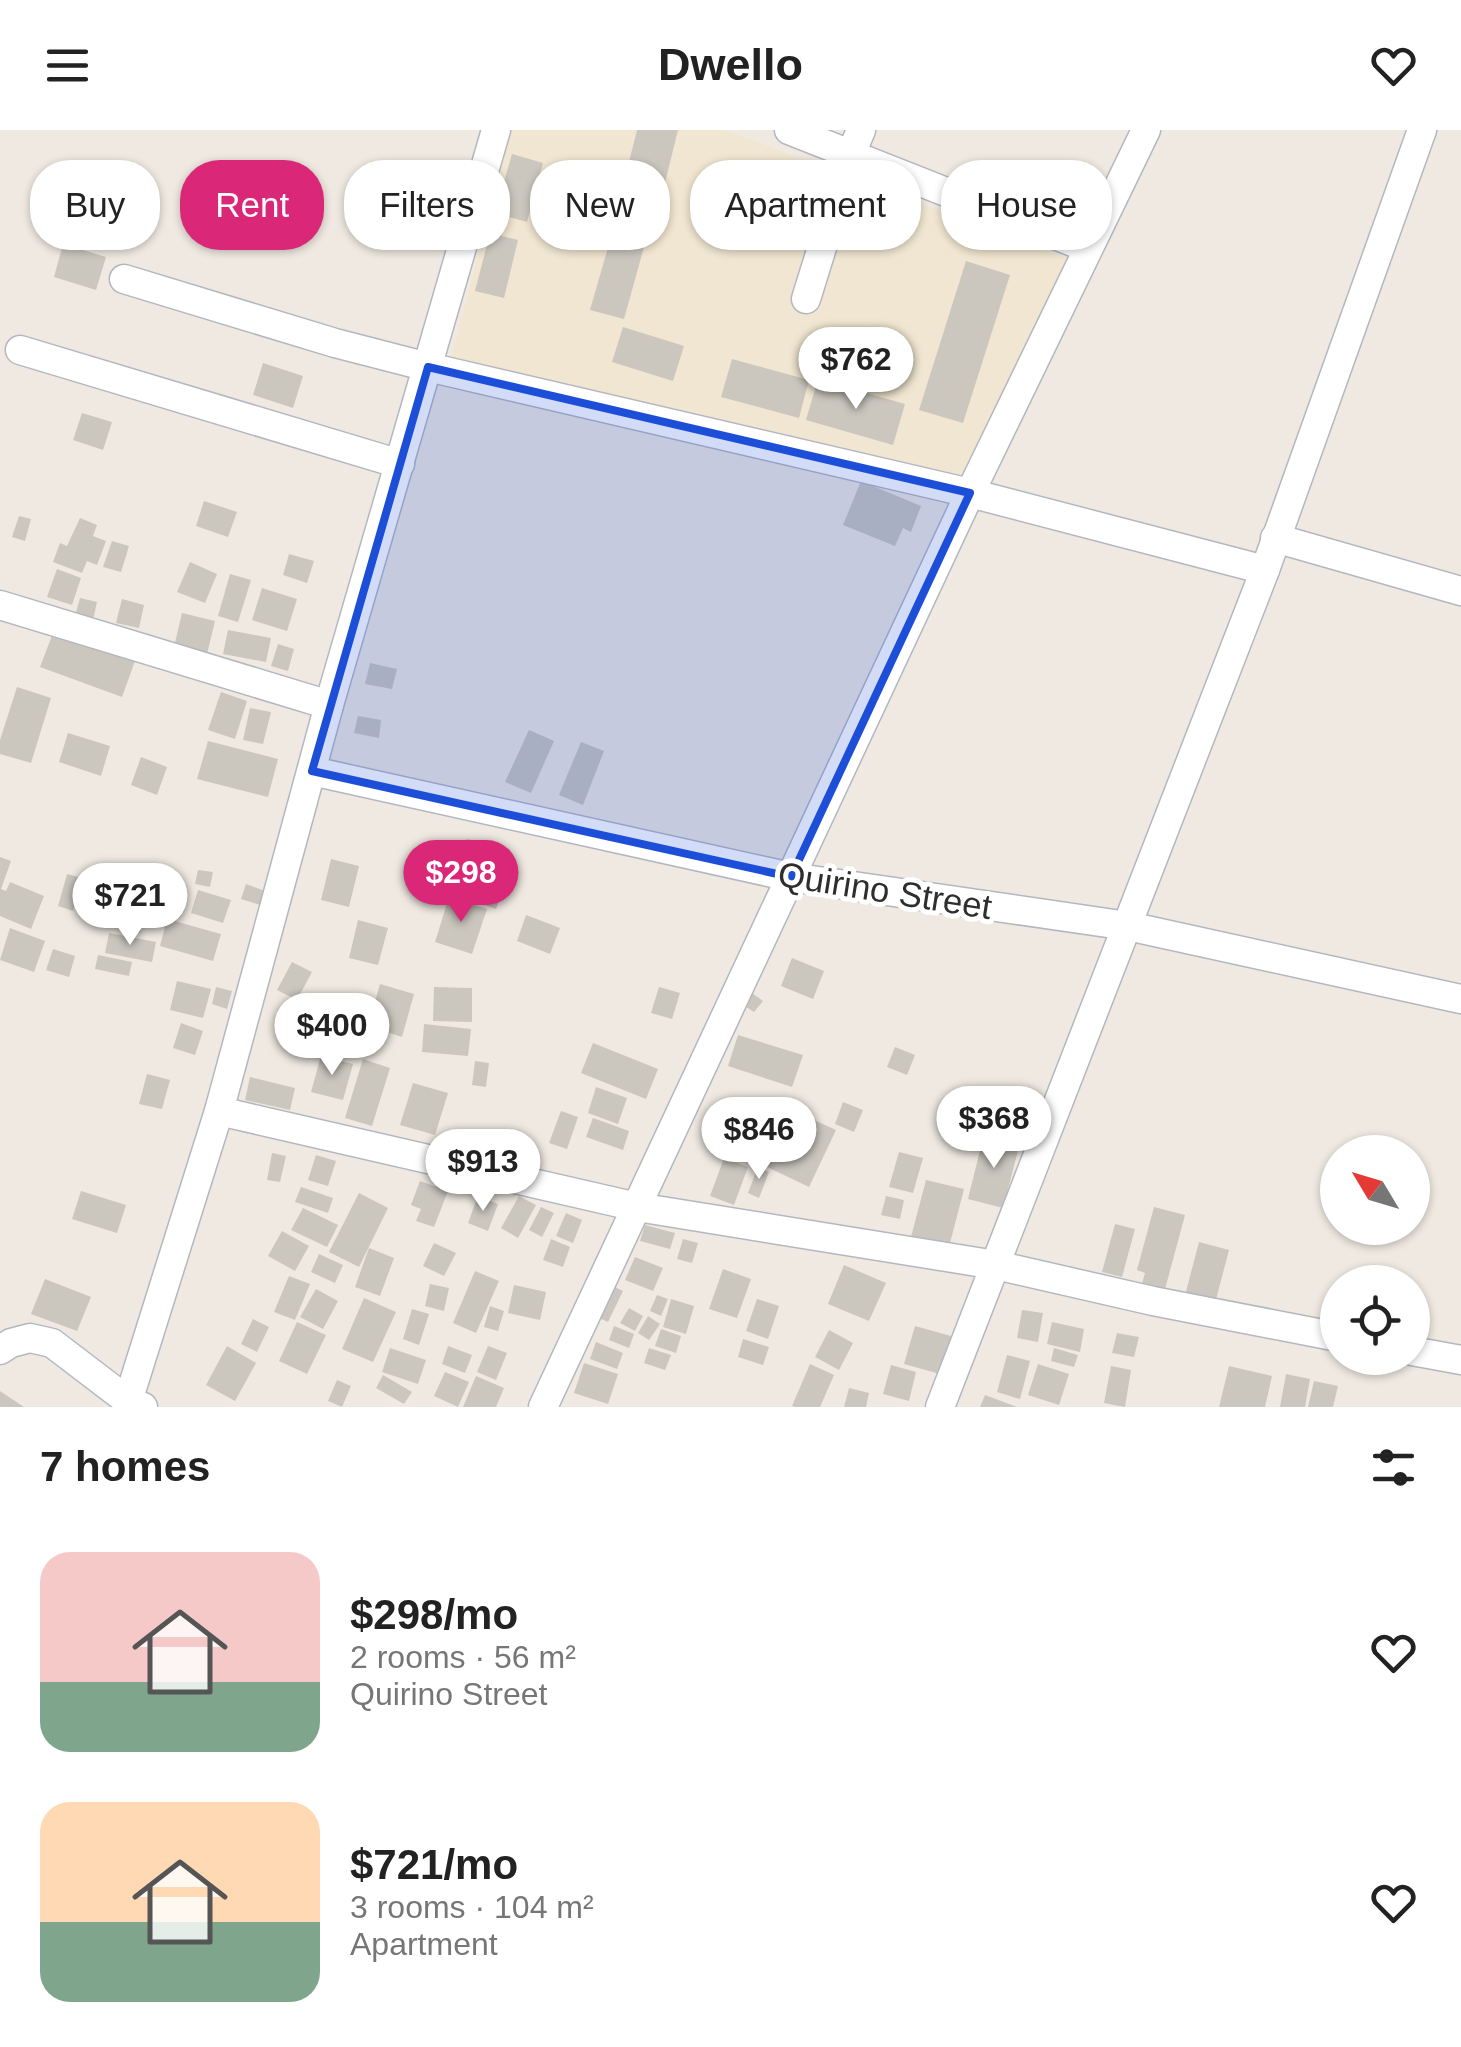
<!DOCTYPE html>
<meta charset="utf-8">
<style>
:root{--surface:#fff;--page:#f6f6f6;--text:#222;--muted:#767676;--accent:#db2777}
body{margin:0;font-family:Helvetica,sans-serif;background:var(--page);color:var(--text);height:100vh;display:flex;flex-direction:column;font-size:38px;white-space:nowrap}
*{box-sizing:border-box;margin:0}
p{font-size:32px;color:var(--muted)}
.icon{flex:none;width:55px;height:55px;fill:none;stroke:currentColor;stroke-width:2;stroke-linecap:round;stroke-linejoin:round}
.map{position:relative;height:1277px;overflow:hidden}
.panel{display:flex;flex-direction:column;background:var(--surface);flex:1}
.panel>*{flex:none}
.top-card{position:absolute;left:30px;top:30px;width:1402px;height:90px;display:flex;gap:20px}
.needle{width:65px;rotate:308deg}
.fabs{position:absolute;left:1320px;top:1005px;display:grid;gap:20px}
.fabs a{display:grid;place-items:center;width:110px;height:110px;border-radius:50%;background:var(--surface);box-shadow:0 2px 8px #0004;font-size:50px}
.price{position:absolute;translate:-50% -85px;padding:0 22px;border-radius:35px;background:#fff;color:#222;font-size:32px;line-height:65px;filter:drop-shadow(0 2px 5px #0008)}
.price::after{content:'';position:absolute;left:50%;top:60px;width:30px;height:22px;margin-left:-15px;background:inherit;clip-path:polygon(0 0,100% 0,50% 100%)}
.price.current{background:var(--accent);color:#fff}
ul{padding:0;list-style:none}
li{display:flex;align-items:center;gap:30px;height:250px;padding:0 40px}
li span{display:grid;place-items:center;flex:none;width:280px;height:200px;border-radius:30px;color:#555}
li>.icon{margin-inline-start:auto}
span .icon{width:120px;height:120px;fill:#fffc;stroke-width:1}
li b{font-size:42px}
h2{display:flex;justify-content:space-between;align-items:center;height:120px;padding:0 40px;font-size:42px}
.tag{padding:0 35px;border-radius:40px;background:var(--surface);box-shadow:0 2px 8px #0004;font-size:35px;line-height:90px}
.tag.current{background:var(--accent);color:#fff}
header{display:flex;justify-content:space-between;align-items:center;height:130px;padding:0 40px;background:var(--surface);font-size:45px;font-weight:800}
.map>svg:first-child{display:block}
</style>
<header><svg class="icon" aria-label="menu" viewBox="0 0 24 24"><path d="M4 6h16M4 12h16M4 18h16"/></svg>Dwello<svg class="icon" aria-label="heart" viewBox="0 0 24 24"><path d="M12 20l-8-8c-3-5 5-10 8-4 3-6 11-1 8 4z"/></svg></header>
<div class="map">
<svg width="1461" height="1277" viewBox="0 0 1461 1277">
<rect width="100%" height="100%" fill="#efe9e1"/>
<!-- education -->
<path fill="#f0e6d1" d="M511,0H725L1084,135L975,369L449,237Z"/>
<!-- building -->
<g fill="#cbc7bf">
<path d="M637,0H678L657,85L618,76Z"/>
<path d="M512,24L543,33L527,92L495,83Z"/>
<path d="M490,103L518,110L504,168L475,161Z"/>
<path d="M611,107L644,117L624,189L590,180Z"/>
<path d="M63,114L106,127L96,160L54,147Z"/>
<path d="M966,131L1010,145L963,293L919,280Z"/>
<path d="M623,197L684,216L673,251L612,232Z"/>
<path d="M732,229L809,250L799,288L721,267Z"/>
<path d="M263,233L303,246L293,278L253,265Z"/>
<path d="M818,249L905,274L893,315L806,290Z"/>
<path d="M82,283L112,292L103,320L73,310Z"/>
<path d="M861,351L921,376L911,402L903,398L895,416L843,395Z"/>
<path d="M204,371L237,382L228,407L196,396Z"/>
<path d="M19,386L31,389L25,411L12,407Z"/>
<path d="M80,388L97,395L93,406L106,411L97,435L87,431L82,443L53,432L60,413L67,416Z"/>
<path d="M112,411L129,416L121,442L103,437Z"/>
<path d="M289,424L314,431L307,453L283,445Z"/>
<path d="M190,432L217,444L205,473L177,462Z"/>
<path d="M57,439L81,448L72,475L47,467Z"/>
<path d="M230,444L251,450L238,492L218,486Z"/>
<path d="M262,458L297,469L287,501L252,490Z"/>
<path d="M80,468L97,472L93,490L75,486Z"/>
<path d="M122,469L144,475L139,498L116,493Z"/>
<path d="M182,483L215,491L206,528L173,521Z"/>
<path d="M228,500L271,508L266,532L223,524Z"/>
<path d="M53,503L135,531L122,567L40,537Z"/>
<path d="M278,514L294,519L288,541L271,536Z"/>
<path d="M370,533L397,539L392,559L365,554Z"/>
<path d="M17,557L51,568L31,633L0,624V610Z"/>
<path d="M221,562L247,571L235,609L208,600Z"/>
<path d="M250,578L271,582L263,614L243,610Z"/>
<path d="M358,586L381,590L379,608L354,603Z"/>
<path d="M529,600L554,611L531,663L505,652Z"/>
<path d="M68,603L110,616L101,646L59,632Z"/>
<path d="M208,611L278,629L268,667L197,649Z"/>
<path d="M581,612L604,621L583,675L559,665Z"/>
<path d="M141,627L167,637L157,665L131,655Z"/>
<path d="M467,709L510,720L502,748L459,737Z"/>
<path d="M0,727L11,731L1,759L6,761L10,752L44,766L31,799L0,786Z"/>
<path d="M331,729L359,736L349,777L321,770Z"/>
<path d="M198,740L213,742L210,757L195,754Z"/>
<path d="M461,743L503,759L496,779L453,763Z"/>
<path d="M67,744L82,748L73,781L58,776Z"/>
<path d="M246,754L265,761L260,775L241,769Z"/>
<path d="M198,760L231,770L223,793L191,783Z"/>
<path d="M114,764L147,772L140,803L106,795Z"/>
<path d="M449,767L487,779L472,824L435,812Z"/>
<path d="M526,785L560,798L550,824L517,811Z"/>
<path d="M167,789L221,804L213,831L160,816Z"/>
<path d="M358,790L388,798L378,835L349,828Z"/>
<path d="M10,798L45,811L34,842L0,830Z"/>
<path d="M109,803L156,812L152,832L105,823Z"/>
<path d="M53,819L75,826L69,847L46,840Z"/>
<path d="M98,825L132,832L129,846L95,839Z"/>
<path d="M792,828L824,841L813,869L781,856Z"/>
<path d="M292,832L312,842L297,870L277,860Z"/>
<path d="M177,851L211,859L203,888L170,880Z"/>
<path d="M380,854L414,864L402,907L368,896Z"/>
<path d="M216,857L232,861L227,879L212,874Z"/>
<path d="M434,857L472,858V892L433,891Z"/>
<path d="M659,857L680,863L672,889L651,883Z"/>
<path d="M752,863L763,871L754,882L743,875Z"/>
<path d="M303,872L331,881L323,905L295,896Z"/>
<path d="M181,893L203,901L195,925L173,918Z"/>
<path d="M424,894L471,899L468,926L422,922Z"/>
<path d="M738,905L803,925L792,957L728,936Z"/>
<path d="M593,913L658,939L646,969L581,943Z"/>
<path d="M895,917L915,925L907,945L887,937Z"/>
<path d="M321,926L353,934L343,970L311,962Z"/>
<path d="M363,929L390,938L372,996L345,988Z"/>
<path d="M475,931L489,933L486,957L472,955Z"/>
<path d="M147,944L170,950L162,979L139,974Z"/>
<path d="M250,947L295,958L290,980L245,970Z"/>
<path d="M413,953L448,963L435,1005L400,995Z"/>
<path d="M596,957L627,968L618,994L588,983Z"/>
<path d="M986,964L1024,977L1016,1004L977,992Z"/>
<path d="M843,972L863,980L854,1002L835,994Z"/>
<path d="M790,979L836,1000L809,1057L763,1035Z"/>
<path d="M561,981L578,987L567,1019L549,1013Z"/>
<path d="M593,988L629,1001L623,1020L586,1007Z"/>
<path d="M984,1004L1020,1013L1003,1078L968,1069Z"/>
<path d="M899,1022L923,1028L913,1063L889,1057Z"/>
<path d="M272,1023L286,1026L280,1052L267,1050Z"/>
<path d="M316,1025L336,1031L328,1056L308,1050Z"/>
<path d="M724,1028L748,1037L734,1075L710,1066Z"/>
<path d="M758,1037L769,1042L759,1068L748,1063Z"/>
<path d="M926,1050L964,1059L949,1117L911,1107Z"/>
<path d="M420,1051L448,1061L434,1097L416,1091L421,1079L411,1075Z"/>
<path d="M301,1057L333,1068L328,1083L295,1072Z"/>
<path d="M81,1061L126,1075L117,1103L72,1089Z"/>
<path d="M359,1063L388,1078L359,1137L329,1122Z"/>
<path d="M478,1066L498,1074L488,1101L468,1093Z"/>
<path d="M519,1066L536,1075L518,1108L501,1098Z"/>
<path d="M886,1066L904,1070L900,1089L881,1085Z"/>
<path d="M541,1077L554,1083L542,1107L529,1100Z"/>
<path d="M1154,1077L1185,1085L1164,1163L1141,1157L1145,1143L1137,1140Z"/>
<path d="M303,1078L338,1095L327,1117L291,1100Z"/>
<path d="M566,1083L582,1090L573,1113L556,1106Z"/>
<path d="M1115,1094L1135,1099L1122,1147L1102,1142Z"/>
<path d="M645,1095L675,1103L670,1119L640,1111Z"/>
<path d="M282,1101L309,1116L295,1141L268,1126Z"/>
<path d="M551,1109L570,1117L563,1137L543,1130Z"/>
<path d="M683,1109L698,1113L692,1133L677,1129Z"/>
<path d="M1199,1112L1229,1120L1213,1181L1183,1173Z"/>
<path d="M434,1113L456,1123L444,1146L423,1136Z"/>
<path d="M369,1118L394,1128L380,1166L355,1157Z"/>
<path d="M319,1124L343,1135L335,1153L311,1142Z"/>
<path d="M635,1127L663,1138L653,1161L625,1150Z"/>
<path d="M844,1135L886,1153L869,1191L828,1174Z"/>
<path d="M723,1139L751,1149L737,1188L709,1179Z"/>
<path d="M475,1141L499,1151L476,1203L453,1193Z"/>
<path d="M289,1146L310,1154L295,1190L274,1182Z"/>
<path d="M45,1149L91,1167L77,1201L31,1184Z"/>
<path d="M430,1154L449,1158L444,1181L425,1176Z"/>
<path d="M514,1155L546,1162L540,1190L508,1183Z"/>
<path d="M611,1155L623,1161L608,1192L595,1186Z"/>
<path d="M316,1159L338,1171L323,1199L300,1187Z"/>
<path d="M657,1165L668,1169L661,1186L650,1181Z"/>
<path d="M364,1168L396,1182L373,1232L342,1219Z"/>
<path d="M671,1169L694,1176L686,1204L663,1197Z"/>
<path d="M757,1169L779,1176L768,1209L746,1201Z"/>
<path d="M490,1176L504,1181L498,1201L484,1197Z"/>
<path d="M629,1178L643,1186L635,1201L620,1193Z"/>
<path d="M412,1179L429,1184L419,1215L403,1209Z"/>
<path d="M1022,1180L1043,1183L1038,1212L1017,1208Z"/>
<path d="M648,1186L660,1194L649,1210L638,1203Z"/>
<path d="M253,1189L269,1197L257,1222L241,1214Z"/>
<path d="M297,1192L326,1205L307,1244L279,1231Z"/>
<path d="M1052,1192L1084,1199L1080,1222L1047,1214Z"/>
<path d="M614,1196L634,1204L629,1218L609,1210Z"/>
<path d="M915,1196L951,1206L940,1244L904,1234Z"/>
<path d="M661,1199L681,1206L676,1223L655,1216Z"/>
<path d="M829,1200L853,1213L839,1240L815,1227Z"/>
<path d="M1117,1203L1139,1207L1134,1227L1112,1223Z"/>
<path d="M743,1209L769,1217L763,1235L738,1227Z"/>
<path d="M596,1212L623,1223L617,1239L590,1229Z"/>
<path d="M227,1216L256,1233L235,1271L206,1255Z"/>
<path d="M448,1216L472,1225L465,1243L442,1234Z"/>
<path d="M488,1216L507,1223L496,1250L477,1242Z"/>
<path d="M390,1218L426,1230L418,1254L382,1242Z"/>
<path d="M649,1218L671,1225L665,1240L644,1233Z"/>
<path d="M1054,1218L1078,1225L1074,1237L1051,1231Z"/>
<path d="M1007,1225L1030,1231L1020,1269L997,1262Z"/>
<path d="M584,1233L618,1244L608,1274L574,1263Z"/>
<path d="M810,1234L834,1245L820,1277H795L792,1276Z"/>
<path d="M1038,1234L1069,1244L1059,1275L1028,1265Z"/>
<path d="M891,1235L916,1242L909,1271L883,1264Z"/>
<path d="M1111,1236L1131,1240L1125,1277L1104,1273Z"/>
<path d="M1229,1236L1272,1246L1265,1277H1219Z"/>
<path d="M445,1242L469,1252L458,1277L434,1266Z"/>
<path d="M1286,1244L1310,1249L1305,1277H1280Z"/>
<path d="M383,1245L412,1262L404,1274L376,1258Z"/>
<path d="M476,1246L504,1258L496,1277H463Z"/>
<path d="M337,1250L351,1256L342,1277L328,1271Z"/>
<path d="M1314,1251L1338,1256L1333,1277H1308Z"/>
<path d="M849,1258L869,1263L866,1277H844Z"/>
<path d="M0,1261L24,1277H0Z"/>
<path d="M985,1265L1017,1277H980Z"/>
</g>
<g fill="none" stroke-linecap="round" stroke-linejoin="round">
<!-- minor casing -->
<g stroke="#b4b7c1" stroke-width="31">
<g id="minor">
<path d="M789,0L1088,118"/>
<path d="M124,149L335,213L428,237L970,363L1265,440"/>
<path d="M806,169L851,24L861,0"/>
<path d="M20,220L400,334"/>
<path d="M1275,408L1461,461"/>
<path d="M0,475L329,575"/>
<path d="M312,641L791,747L1128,796L1461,869"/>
<path d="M219,981L637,1077L996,1135L1153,1171L1338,1207"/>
<path d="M0,1220L11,1213L30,1208L52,1213L128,1271L143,1277"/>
<path d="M1412,1221L1461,1230"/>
<path d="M128,1271L219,981L329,575L496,0"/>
<path d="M543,1277L970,363L1146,0"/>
<path d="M940,1277L1265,440L1422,0"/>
</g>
</g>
<!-- minor -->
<use href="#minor" stroke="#fff" stroke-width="28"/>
</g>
<!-- marked area -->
<path fill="#1d4ed8" fill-opacity="0.2" stroke="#1d4ed8" stroke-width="8" stroke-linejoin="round" d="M428,237L970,363L791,747L312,641Z"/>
<g text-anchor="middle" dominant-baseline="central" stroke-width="10" stroke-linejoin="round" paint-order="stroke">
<!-- street labels -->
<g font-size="35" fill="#2e2e2e" stroke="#fff">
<text transform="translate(885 760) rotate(9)">Quirino Street</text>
</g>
</g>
</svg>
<div class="fabs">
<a><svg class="needle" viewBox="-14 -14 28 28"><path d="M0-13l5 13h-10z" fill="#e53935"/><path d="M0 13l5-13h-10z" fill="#767676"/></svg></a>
<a><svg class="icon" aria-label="locate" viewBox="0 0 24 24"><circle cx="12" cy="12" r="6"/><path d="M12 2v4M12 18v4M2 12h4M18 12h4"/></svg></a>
</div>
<b class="price" style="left:856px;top:282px">$762</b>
<b class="price current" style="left:461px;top:795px">$298</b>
<b class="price" style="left:130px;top:818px">$721</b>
<b class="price" style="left:332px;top:948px">$400</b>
<b class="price" style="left:994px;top:1041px">$368</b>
<b class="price" style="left:759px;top:1052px">$846</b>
<b class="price" style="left:483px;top:1084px">$913</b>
<div class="top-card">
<a class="tag">Buy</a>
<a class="tag current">Rent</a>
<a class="tag">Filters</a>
<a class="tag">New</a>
<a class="tag">Apartment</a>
<a class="tag">House</a>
</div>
</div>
<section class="panel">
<h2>7 homes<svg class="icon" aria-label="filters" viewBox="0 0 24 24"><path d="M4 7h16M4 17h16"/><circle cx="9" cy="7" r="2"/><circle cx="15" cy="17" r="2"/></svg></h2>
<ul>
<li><span style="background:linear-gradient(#f6c9c9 65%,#7fa58c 0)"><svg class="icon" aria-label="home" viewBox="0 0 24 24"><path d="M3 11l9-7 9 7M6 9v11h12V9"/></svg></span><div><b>$298/mo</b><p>2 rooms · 56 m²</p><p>Quirino Street</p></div><svg class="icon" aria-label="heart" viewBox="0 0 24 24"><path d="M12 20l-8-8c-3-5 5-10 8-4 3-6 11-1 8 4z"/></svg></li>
<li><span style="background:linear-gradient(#ffd9b3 60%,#7fa58c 0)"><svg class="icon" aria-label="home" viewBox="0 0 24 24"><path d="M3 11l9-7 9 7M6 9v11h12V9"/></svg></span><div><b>$721/mo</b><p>3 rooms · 104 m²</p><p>Apartment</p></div><svg class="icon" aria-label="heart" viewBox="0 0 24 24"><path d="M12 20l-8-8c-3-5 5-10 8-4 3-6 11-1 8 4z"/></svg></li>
</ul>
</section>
